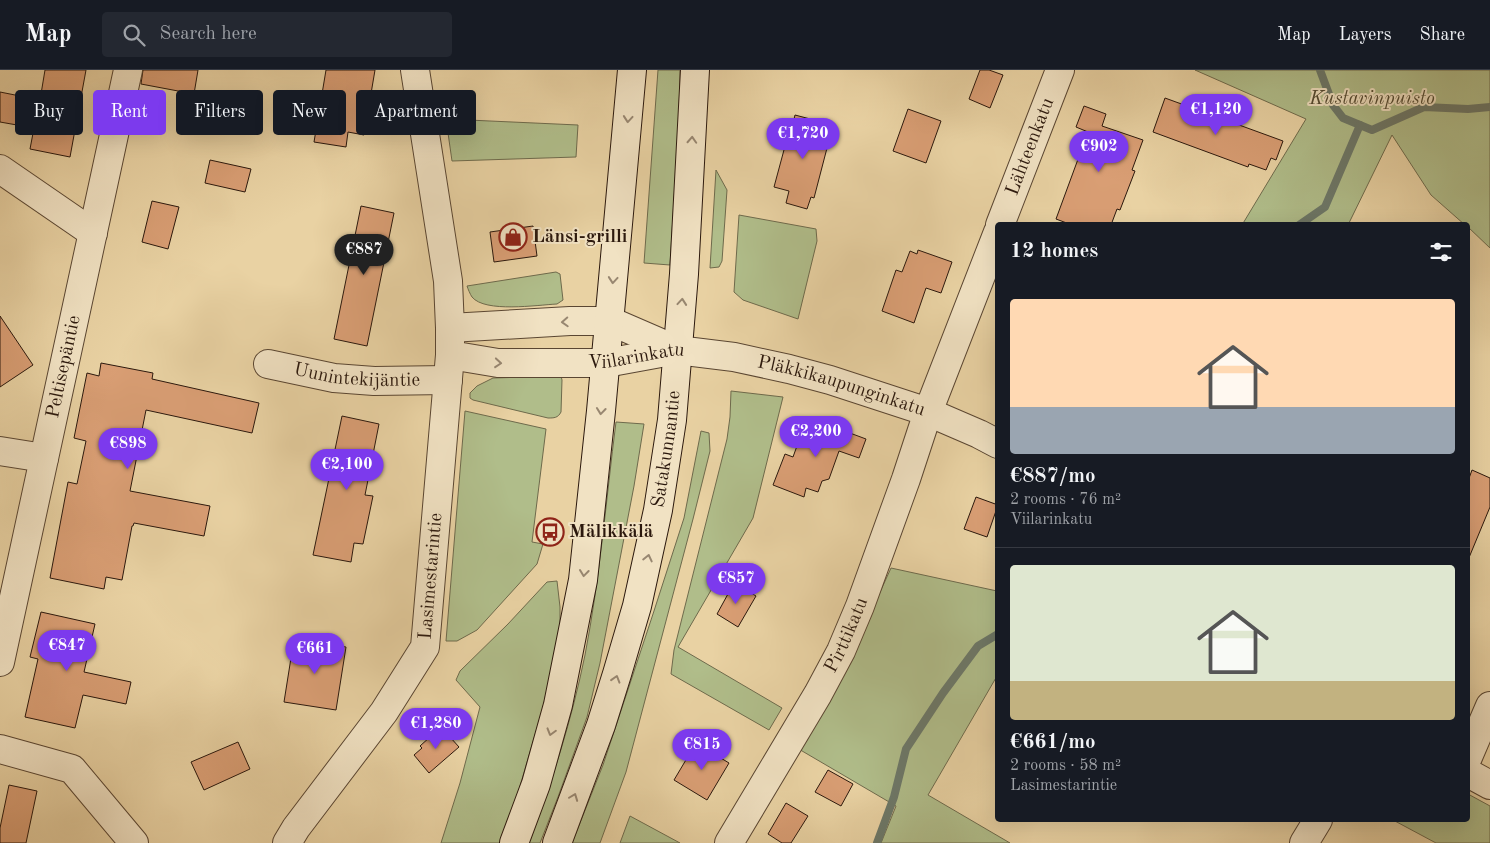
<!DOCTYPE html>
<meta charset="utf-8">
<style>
:root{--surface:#171b24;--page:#242831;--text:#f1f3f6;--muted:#9ea1a6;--line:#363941;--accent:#7c3aed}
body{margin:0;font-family:"Old Standard TT",serif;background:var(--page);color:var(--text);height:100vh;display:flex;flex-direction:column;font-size:19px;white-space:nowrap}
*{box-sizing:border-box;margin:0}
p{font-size:16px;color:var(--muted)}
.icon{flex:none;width:28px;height:28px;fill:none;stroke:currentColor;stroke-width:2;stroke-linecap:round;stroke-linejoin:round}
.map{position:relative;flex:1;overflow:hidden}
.sheet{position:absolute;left:995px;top:152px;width:475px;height:600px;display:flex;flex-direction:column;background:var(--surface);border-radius:5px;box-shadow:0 5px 20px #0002}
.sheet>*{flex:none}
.top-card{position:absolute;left:15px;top:20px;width:475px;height:45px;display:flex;gap:10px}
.price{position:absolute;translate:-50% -42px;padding:0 11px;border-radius:18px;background:var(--accent);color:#fff;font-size:16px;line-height:32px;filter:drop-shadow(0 1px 2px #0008)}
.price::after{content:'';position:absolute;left:50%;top:30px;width:15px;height:11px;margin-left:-8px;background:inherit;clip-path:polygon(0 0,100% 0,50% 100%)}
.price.on{background:#222;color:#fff}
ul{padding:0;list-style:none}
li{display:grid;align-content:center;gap:10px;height:265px;padding:0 15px}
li+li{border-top:1px solid var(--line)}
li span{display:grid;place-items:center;height:155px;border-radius:5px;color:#555}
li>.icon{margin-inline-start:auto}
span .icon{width:90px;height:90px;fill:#fffc;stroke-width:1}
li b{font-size:21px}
h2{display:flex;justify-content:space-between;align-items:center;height:60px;padding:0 15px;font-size:21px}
.chip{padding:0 18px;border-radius:5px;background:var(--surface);box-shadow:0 5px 20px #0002;font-size:18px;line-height:45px}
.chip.on{background:var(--accent);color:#fff}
header{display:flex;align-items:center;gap:30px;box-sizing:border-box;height:70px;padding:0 25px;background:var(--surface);border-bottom:1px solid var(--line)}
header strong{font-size:24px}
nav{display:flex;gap:28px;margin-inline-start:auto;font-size:18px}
.search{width:350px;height:45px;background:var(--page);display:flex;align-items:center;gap:12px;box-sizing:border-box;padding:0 18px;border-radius:5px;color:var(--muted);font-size:19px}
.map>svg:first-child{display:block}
</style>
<header>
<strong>Map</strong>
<div class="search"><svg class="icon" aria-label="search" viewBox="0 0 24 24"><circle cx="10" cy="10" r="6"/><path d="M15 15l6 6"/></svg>Search here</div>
<nav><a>Map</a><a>Layers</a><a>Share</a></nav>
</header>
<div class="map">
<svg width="1490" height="773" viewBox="0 0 1490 773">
<rect width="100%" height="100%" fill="#e9d2a3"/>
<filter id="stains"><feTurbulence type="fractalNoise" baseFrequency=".004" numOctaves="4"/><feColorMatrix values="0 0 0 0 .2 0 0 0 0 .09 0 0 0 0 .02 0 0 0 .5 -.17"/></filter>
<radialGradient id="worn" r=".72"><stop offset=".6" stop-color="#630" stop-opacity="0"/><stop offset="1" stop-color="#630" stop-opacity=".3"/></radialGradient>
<!-- green -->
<g fill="#b0bd8a" stroke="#6e6a4c">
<path d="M658,0H680L679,50L670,195L644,193Z"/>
<path d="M1195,0H1490V178L1468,157V155H1465L1431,125L1392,65L1348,155H1242L1306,49Z"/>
<path d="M446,49L578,55L576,87L452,91Z"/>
<path d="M716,100L727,120L722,191L719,197L710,198Z"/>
<path d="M739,145L816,159L817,171L798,249L743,230L734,222Z"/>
<path d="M556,202L560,204L563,230L557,234C537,235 485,243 472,227C470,224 468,219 467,216Z"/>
<path d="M561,306L562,310L561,342C558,348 554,348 548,348L473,330L470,328V323L477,316L493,308Z"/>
<path d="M731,321L783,327L753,448L678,577L782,638L769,660L671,604L674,580L727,369L730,347Z"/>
<path d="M465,341L546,359L532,472L543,474L537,494L477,560L457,571H446Z"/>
<path d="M616,352L644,354L634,416L600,593L587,647L558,727L540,773H529C552,712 572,649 585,585C600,508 606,430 616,352Z"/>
<path d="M701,361L709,363L710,381L693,449L626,702L600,773H572L603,695L653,544L684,448Z"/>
<path d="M891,498L997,521V606L928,725L1010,773H881L896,736L797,678L855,577Z"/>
<path d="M557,511L560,537V563L542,641L513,740L500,773H441L460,713L480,637L456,610L460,601L508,554L547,512Z"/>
<path d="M1468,724L1490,736V773H1436L1393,750H1468Z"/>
<path d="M630,746L680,773H620Z"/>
</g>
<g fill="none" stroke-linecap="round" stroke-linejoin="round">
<!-- stream -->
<g stroke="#6c7869" stroke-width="8">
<path d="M1320,0L1333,35L1343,48L1372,60L1424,37L1468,39L1490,37"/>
<path d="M1299,155L1325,137L1360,55"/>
<path d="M877,773L894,727L906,679L943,623L978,576L998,564"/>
</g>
</g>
<!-- building -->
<g fill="#d99e74" stroke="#2b180d">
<path d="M45,0H86L70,87L30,79L34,58L0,52V22L40,30Z"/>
<path d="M143,0H198L194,24L141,14Z"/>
<path d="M326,0H375L364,65L348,62L346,77L314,72Z"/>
<path d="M980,0H989L1003,5L990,38L969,29Z"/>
<path d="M1165,28L1283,71L1276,90L1271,88L1266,100L1249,94L1248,97L1153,62Z"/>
<path d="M1084,36L1106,44L1102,56L1143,70L1132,100L1135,101L1120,140L1117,139L1111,155H1072L1056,149L1088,62L1076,57Z"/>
<path d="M908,39L941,51L926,93L893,81Z"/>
<path d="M795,45L833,55L814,128L811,127L807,139L786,133L789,121L774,117L788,65L790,66Z"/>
<path d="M210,90L251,99L245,122L205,113Z"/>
<path d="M152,131L179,137L168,179L142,172Z"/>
<path d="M361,136L394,143L367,276L334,269Z"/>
<path d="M533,156L537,186L494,192L490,162Z"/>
<path d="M918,180L952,192L941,223L926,218L914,253L882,241L896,200L902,202L910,181L917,184Z"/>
<path d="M0,246L33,295L0,317Z"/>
<path d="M101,293L153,303L152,309L259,333L252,363L146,340L130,421L210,436L204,466L134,453L133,456H132L122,510L106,507L104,519L50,508L68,412L77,414L86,371L74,368L87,303L99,306Z"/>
<path d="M342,346L379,354L365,425L373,426L363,474L354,473L351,492L313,485Z"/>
<path d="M806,351L829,360L831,356L866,369L859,388L839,381L829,409L822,411L818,422L806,418L804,427L773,415L785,384L793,387Z"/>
<path d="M1472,400L1490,408V437L1468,490V411Z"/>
<path d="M976,427L998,435L987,467L964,459Z"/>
<path d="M734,513L756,526L738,557L717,544Z"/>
<path d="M41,542L95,554L84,602L131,612L126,634L83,625L75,658L25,647L38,589L30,587Z"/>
<path d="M294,569L346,577L336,640L284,632Z"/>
<path d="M441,657L459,677L429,703L414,685L422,678L420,676Z"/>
<path d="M238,672L250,699L204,720L191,692Z"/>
<path d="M696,673L729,693L707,730L674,710Z"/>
<path d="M828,700L853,714L841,736L815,722Z"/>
<path d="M9,715L37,721L26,773H0V758Z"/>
<path d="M786,733L808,746L791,773H782L768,764Z"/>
</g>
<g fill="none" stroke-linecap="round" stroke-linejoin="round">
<!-- minor casing -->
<g stroke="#5a4632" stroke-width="30">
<g id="minor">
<path d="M0,99L93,163"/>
<path id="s1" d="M1000,155L1060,0"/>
<path id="s2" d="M268,294L334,308L374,311L448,310"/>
<path d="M0,381L44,388"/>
<path id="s3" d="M0,592L128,0"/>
<path d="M0,679L72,699L134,773"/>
<path d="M1468,687L1490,636"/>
<path id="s4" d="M287,773L296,758L384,642L425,577L450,285"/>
<path id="s5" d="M729,773L818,624L841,581L860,536L906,409L928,342L998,162"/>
<path d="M1304,773L1318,750"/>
</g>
</g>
<!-- tertiary casing -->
<g stroke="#5a4632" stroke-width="30">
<g id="tertiary">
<path id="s6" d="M415,0L448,211L450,258V285L498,293H606L677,280L734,287L789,299L830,310L928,342L979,364L998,374"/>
<path d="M450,258L570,251H610L677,280"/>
<path d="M1468,703L1490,715"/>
</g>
</g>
<!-- secondary casing -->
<g stroke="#2b180d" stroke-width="30">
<g id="secondary">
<path d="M514,773L536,714L558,635L583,510L601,341L632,0"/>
<path id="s7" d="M557,773L601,655L617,604L637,536L658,440L672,350L684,204L695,0"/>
</g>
</g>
<!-- minor -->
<use href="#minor" stroke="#f1e2c3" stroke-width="28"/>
<!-- tertiary -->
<use href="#tertiary" stroke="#f1e2c3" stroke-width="28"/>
<!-- secondary -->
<use href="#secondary" stroke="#f1e2c3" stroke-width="28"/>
</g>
<!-- one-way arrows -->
<defs><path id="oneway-chevron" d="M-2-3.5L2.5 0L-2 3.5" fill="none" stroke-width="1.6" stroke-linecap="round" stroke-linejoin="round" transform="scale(1.25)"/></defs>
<g stroke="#988771">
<use href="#oneway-chevron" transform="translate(628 49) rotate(95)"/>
<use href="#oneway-chevron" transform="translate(692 70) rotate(-87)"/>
<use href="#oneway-chevron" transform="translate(613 210) rotate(95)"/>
<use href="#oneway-chevron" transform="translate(682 232) rotate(-85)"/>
<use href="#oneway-chevron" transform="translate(565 252) rotate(177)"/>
<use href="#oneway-chevron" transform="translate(498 293) rotate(5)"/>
<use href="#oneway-chevron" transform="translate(601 341) rotate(96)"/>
<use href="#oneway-chevron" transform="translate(648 488) rotate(-77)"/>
<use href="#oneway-chevron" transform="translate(584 503) rotate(97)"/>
<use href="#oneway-chevron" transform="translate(616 609) rotate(-73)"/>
<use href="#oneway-chevron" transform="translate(551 662) rotate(106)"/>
<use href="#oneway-chevron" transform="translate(574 727) rotate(-69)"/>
</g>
<!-- icons -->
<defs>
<g id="shop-ring" transform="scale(1.4375)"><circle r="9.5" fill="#f1e2c3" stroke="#8f2418" stroke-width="1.5"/><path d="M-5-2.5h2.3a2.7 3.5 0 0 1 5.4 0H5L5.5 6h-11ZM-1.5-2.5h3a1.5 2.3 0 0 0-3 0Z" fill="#8f2418"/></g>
<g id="bus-ring" transform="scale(1.4375)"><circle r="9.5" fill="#f1e2c3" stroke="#8f2418" stroke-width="1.5"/><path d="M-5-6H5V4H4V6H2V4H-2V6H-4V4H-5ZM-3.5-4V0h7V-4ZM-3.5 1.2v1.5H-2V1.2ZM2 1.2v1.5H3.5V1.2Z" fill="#8f2418"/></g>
</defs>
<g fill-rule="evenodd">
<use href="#shop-ring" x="513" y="167"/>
<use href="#bus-ring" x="550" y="462"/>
</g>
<g text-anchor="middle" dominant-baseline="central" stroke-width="4" stroke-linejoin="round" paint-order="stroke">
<!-- park labels -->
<g font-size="19" font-style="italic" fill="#534a32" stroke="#f1e2c3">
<text x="1372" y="29">Kustavinpuisto</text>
</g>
<!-- street labels -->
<g font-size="19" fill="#2b180d" stroke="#f1e2c3">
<text stroke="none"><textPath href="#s1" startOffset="84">Lähteenkatu</textPath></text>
<text stroke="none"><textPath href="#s6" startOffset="475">Viilarinkatu</textPath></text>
<text stroke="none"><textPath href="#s3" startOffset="302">Peltisepäntie</textPath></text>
<text stroke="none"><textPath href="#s2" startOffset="90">Uunintekijäntie</textPath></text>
<text stroke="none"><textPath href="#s6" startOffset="685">Pläkkikaupunginkatu</textPath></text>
<text stroke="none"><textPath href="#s7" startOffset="410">Satakunnantie</textPath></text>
<text stroke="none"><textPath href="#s4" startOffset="311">Lasimestarintie</textPath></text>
<text stroke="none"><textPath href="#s5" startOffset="239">Pirttikatu</textPath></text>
</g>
<!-- poi labels -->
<g font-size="19" font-weight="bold" fill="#2b180d" stroke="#f1e2c3" text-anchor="start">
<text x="532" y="167">Länsi-grilli</text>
<text x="569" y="462">Mälikkälä</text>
</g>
</g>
<rect width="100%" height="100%" filter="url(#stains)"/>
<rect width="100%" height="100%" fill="url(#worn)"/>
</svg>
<b class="price" style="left:1216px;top:66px">€1,120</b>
<b class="price" style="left:803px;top:90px">€1,720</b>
<b class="price" style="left:1099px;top:103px">€902</b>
<b class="price on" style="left:364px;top:206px">€887</b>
<b class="price" style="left:816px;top:388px">€2,200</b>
<b class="price" style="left:128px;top:400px">€898</b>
<b class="price" style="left:347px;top:421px">€2,100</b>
<b class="price" style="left:736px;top:535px">€857</b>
<b class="price" style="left:67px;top:602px">€847</b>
<b class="price" style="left:315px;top:605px">€661</b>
<b class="price" style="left:436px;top:680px">€1,280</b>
<b class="price" style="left:702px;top:701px">€815</b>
<div class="top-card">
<a class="chip">Buy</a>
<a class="chip on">Rent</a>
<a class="chip">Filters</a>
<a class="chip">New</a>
<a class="chip">Apartment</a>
</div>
<section class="sheet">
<h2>12 homes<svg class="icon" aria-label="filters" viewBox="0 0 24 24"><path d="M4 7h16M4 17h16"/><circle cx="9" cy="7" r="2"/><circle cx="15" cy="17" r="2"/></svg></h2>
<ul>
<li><span style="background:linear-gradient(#ffd9b3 70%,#9aa5b1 0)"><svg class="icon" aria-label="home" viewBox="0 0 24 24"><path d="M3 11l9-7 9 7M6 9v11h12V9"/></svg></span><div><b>€887/mo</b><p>2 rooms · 76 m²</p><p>Viilarinkatu</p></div></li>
<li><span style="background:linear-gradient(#dfe7d0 75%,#c2b280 0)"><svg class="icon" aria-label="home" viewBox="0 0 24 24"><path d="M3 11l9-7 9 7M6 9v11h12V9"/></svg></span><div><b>€661/mo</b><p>2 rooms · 58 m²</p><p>Lasimestarintie</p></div></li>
</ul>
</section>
</div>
